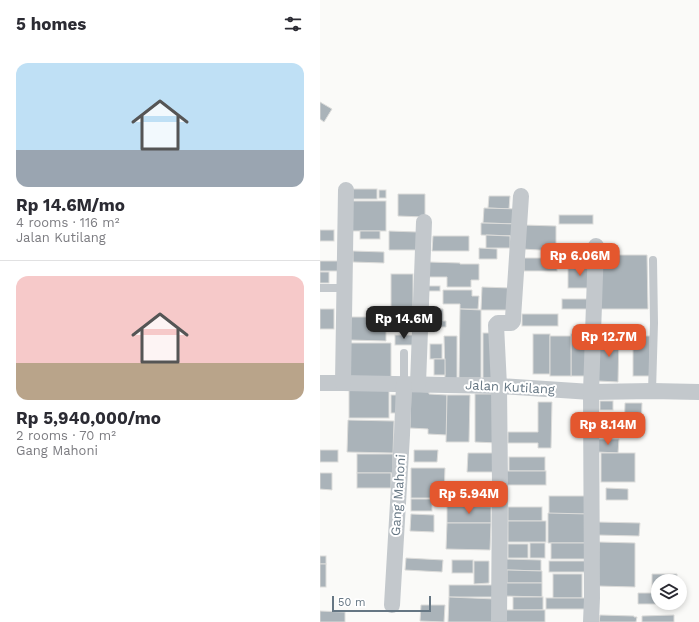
<!DOCTYPE html>
<meta charset="utf-8">
<style>
:root{--surface:#fff;--page:#f7f7f7;--text:#2b2b33;--muted:#7c7c81;--line:#e1e1e2;--accent:#e4572e}
body{margin:0;font-family:"Work Sans",sans-serif;background:var(--page);color:var(--text);height:100vh;display:flex;flex-direction:column;font-size:15px;white-space:nowrap}
*{box-sizing:border-box;margin:0}
p{font-size:13px;color:var(--muted)}
.icon{flex:none;width:22px;height:22px;fill:none;stroke:currentColor;stroke-width:2;stroke-linecap:round;stroke-linejoin:round}
.map{position:relative;flex:1;overflow:hidden}
.drawer{display:flex;flex-direction:column;background:var(--surface);width:320px}
.drawer>*{flex:none}
.controls{position:absolute;left:331px;top:574px;display:grid;gap:8px}
.controls a{display:grid;place-items:center;width:36px;height:36px;border-radius:50%;background:var(--surface);box-shadow:0 2px 6px #0003;font-size:20px}
.scale{position:absolute;left:12px;bottom:10px;width:99px;box-sizing:border-box;padding-left:4px;border:2px solid #657683;border-top:0;font-size:11px;line-height:14px;white-space:nowrap;color:#657683;-webkit-text-stroke:3px #fff;paint-order:stroke}
.price{position:absolute;translate:-50% -34px;padding:0 9px;border-radius:8px;background:var(--accent);color:#fff;font-size:13px;line-height:26px;filter:drop-shadow(0 1px 2px #0008)}
.price::after{content:'';position:absolute;left:50%;top:24px;width:12px;height:9px;margin-left:-6px;background:inherit;clip-path:polygon(0 0,100% 0,50% 100%)}
.price.on{background:#222;color:#fff}
ul{padding:0;list-style:none}
li{display:grid;align-content:center;gap:8px;height:212px;padding:0 16px}
li+li{border-top:1px solid var(--line)}
li span{display:grid;place-items:center;height:124px;border-radius:12px;color:#555}
li>.icon{margin-inline-start:auto}
span .icon{width:72px;height:72px;fill:#fffc;stroke-width:1}
li b{font-size:17px}
h2{display:flex;justify-content:space-between;align-items:center;height:48px;padding:0 16px;font-size:17px}
main{display:flex;flex:1;min-height:0}
.map>svg:first-child{display:block}
</style>
<main>
<section class="drawer">
<h2>5 homes<svg class="icon" aria-label="filters" viewBox="0 0 24 24"><path d="M4 7h16M4 17h16"/><circle cx="9" cy="7" r="2"/><circle cx="15" cy="17" r="2"/></svg></h2>
<ul>
<li><span style="background:linear-gradient(#bfe0f5 70%,#9aa5b1 0)"><svg class="icon" aria-label="home" viewBox="0 0 24 24"><path d="M3 11l9-7 9 7M6 9v11h12V9"/></svg></span><div><b>Rp 14.6M/mo</b><p>4 rooms · 116 m²</p><p>Jalan Kutilang</p></div></li>
<li><span style="background:linear-gradient(#f6c9c9 70%,#b9a48a 0)"><svg class="icon" aria-label="home" viewBox="0 0 24 24"><path d="M3 11l9-7 9 7M6 9v11h12V9"/></svg></span><div><b>Rp 5,940,000/mo</b><p>2 rooms · 70 m²</p><p>Gang Mahoni</p></div></li>
</ul>
</section>
<div class="map">
<svg width="379" height="622" viewBox="0 0 379 622">
<rect width="100%" height="100%" fill="#fafaf8"/>
<!-- building -->
<g fill="#aab3b9" stroke="#dcdcda">
<path d="M0,102L12,109L4,122L0,119Z"/>
<rect x="32" y="189" width="25" height="10"/>
<rect x="59" y="190" width="7" height="8"/>
<path d="M78,194H105V217L78,216Z"/>
<path d="M169,196H190L189,209L168,208Z"/>
<rect x="32" y="201" width="34" height="30"/>
<path d="M164,208L199,209V224L163,223Z"/>
<rect x="239" y="215" width="34" height="9"/>
<path d="M161,223L199,224L198,236L161,235Z"/>
<path d="M203,225L236,226V251L202,249Z"/>
<rect x="0" y="230" width="14" height="11"/>
<rect x="40" y="231" width="20" height="8"/>
<path d="M69,231L97,232V250H69Z"/>
<path d="M166,235L190,236V248H166Z"/>
<path d="M113,236H149V251H112Z"/>
<path d="M159,248L177,249V259H159Z"/>
<path d="M33,251L64,252V263L33,262Z"/>
<path d="M241,255H270V265L241,266Z"/>
<path d="M278,255H327L328,309H278Z"/>
<rect x="204" y="258" width="33" height="13"/>
<rect x="0" y="261" width="22" height="10"/>
<path d="M109,262L140,263V264H159V280H151V287H127V277H109Z"/>
<rect x="248" y="266" width="25" height="22"/>
<rect x="0" y="272" width="9" height="11"/>
<rect x="71" y="274" width="22" height="57"/>
<rect x="107" y="286" width="13" height="5"/>
<path d="M162,287L191,288L190,310H161Z"/>
<path d="M123,290H152V296H159L158,309H140V304H123Z"/>
<rect x="242" y="299" width="31" height="10"/>
<rect x="0" y="309" width="14" height="20"/>
<path d="M106,309H123V321H126V327H121V322H105Z"/>
<path d="M140,309L161,310V378H139Z"/>
<rect x="202" y="314" width="36" height="12"/>
<path d="M30,317H66V341L30,340Z"/>
<rect x="163" y="333" width="12" height="45"/>
<path d="M280,333L299,334L298,382L278,381Z"/>
<rect x="213" y="334" width="17" height="40"/>
<rect x="251" y="334" width="17" height="42"/>
<rect x="75" y="335" width="18" height="10"/>
<path d="M124,336H137V379H125Z"/>
<rect x="230" y="336" width="21" height="40"/>
<rect x="313" y="336" width="17" height="40"/>
<path d="M30,343H71V378H29Z"/>
<rect x="110" y="344" width="12" height="15"/>
<rect x="114" y="359" width="11" height="16"/>
<rect x="29" y="390" width="40" height="28"/>
<path d="M91,391L109,392V394L127,395V435L108,434V429L90,428Z"/>
<path d="M155,394H179L178,443L155,442Z"/>
<rect x="71" y="395" width="11" height="18"/>
<path d="M127,395H150L149,442H126Z"/>
<rect x="280" y="401" width="13" height="9"/>
<path d="M218,402H232L231,448H218V443H188V432H218Z"/>
<path d="M305,403H322L321,437H304Z"/>
<rect x="279" y="415" width="21" height="21"/>
<path d="M28,420L74,421L73,453L27,452Z"/>
<path d="M278,439H299L298,453L278,452Z"/>
<rect x="0" y="450" width="18" height="12"/>
<path d="M94,450H118L117,462H94Z"/>
<path d="M148,453H177V472H147Z"/>
<rect x="281" y="453" width="34" height="29"/>
<rect x="37" y="454" width="36" height="19"/>
<rect x="189" y="457" width="36" height="14"/>
<path d="M91,468H125L124,498H91Z"/>
<rect x="183" y="471" width="43" height="14"/>
<path d="M0,473H12V490L0,489Z"/>
<rect x="37" y="473" width="34" height="15"/>
<path d="M286,488L308,489V500H286Z"/>
<path d="M132,491L160,492L159,505H131Z"/>
<rect x="229" y="496" width="39" height="18"/>
<rect x="91" y="499" width="21" height="12"/>
<path d="M160,499H171L170,506L159,505Z"/>
<path d="M127,506L171,507V523H127Z"/>
<rect x="188" y="507" width="34" height="14"/>
<path d="M228,513L268,514V543H228Z"/>
<path d="M91,514L114,515V532L90,531Z"/>
<rect x="188" y="521" width="38" height="21"/>
<path d="M277,522L320,523L319,536L277,535Z"/>
<path d="M127,523H171L170,550L126,549Z"/>
<path d="M279,542L315,543V587L278,586Z"/>
<rect x="210" y="543" width="15" height="15"/>
<rect x="231" y="543" width="37" height="16"/>
<rect x="188" y="544" width="20" height="14"/>
<rect x="0" y="556" width="6" height="8"/>
<path d="M86,558L123,560L122,572L85,570Z"/>
<path d="M185,559L221,560V571L185,570Z"/>
<rect x="132" y="560" width="21" height="13"/>
<path d="M154,561H169V583L154,584Z"/>
<rect x="229" y="561" width="40" height="11"/>
<rect x="0" y="564" width="6" height="23"/>
<path d="M187,570L222,571V583H187Z"/>
<rect x="233" y="574" width="29" height="24"/>
<path d="M332,574H357V581H338V588H332Z"/>
<path d="M184,583H222V597L184,596Z"/>
<rect x="129" y="585" width="44" height="12"/>
<path d="M318,593H338V603H360V593H362V604H318Z"/>
<path d="M129,597L175,599L174,622H128Z"/>
<rect x="193" y="597" width="30" height="13"/>
<rect x="226" y="598" width="41" height="11"/>
<path d="M101,605H125L124,622L100,621Z"/>
<rect x="186" y="610" width="39" height="12"/>
<path d="M0,611L25,612V622H0Z"/>
<path d="M280,615L314,616V617H317L316,622H279Z"/>
<path d="M354,615V622H322V616Z"/>
</g>
<g fill="none" stroke-linecap="round" stroke-linejoin="round">
<!-- lane -->
<g stroke="#c3c8cc" stroke-width="8">
<path d="M0,288H24"/>
<path d="M84,353V384"/>
<path d="M332,391L334,323L333,260"/>
</g>
<!-- street -->
<g stroke="#c3c8cc" stroke-width="16">
<path d="M0,383H23L179,386L271,392L332,391L379,392"/>
<path d="M23,383L26,190"/>
<path d="M98,384L104,222"/>
<path d="M72,605L82,435L84,384"/>
<path d="M179,622L180,486L179,386L176,325L178,323H191L193,321V318L201,196"/>
<path d="M271,622L272,598L271,392L276,246"/>
</g>
</g>
<g text-anchor="middle" dominant-baseline="central" stroke-width="4" stroke-linejoin="round" paint-order="stroke">
<!-- street labels -->
<g font-size="13" fill="#657683" stroke="#fff">
<text transform="translate(190 387) rotate(3)">Jalan Kutilang</text>
<text transform="translate(78 495) rotate(-86)">Gang Mahoni</text>
</g>
</g>
</svg>
<div class="controls">
<a><svg class="icon" aria-label="layers" viewBox="0 0 24 24"><path d="M12 4l9 5-9 5-9-5zM3 14l9 5 9-5"/></svg></a>
</div>
<div class="scale">50 m</div>
<b class="price" style="left:260px;top:277px">Rp 6.06M</b>
<b class="price on" style="left:84px;top:340px">Rp 14.6M</b>
<b class="price" style="left:289px;top:358px">Rp 12.7M</b>
<b class="price" style="left:288px;top:446px">Rp 8.14M</b>
<b class="price" style="left:149px;top:515px">Rp 5.94M</b>
</div>
</main>
